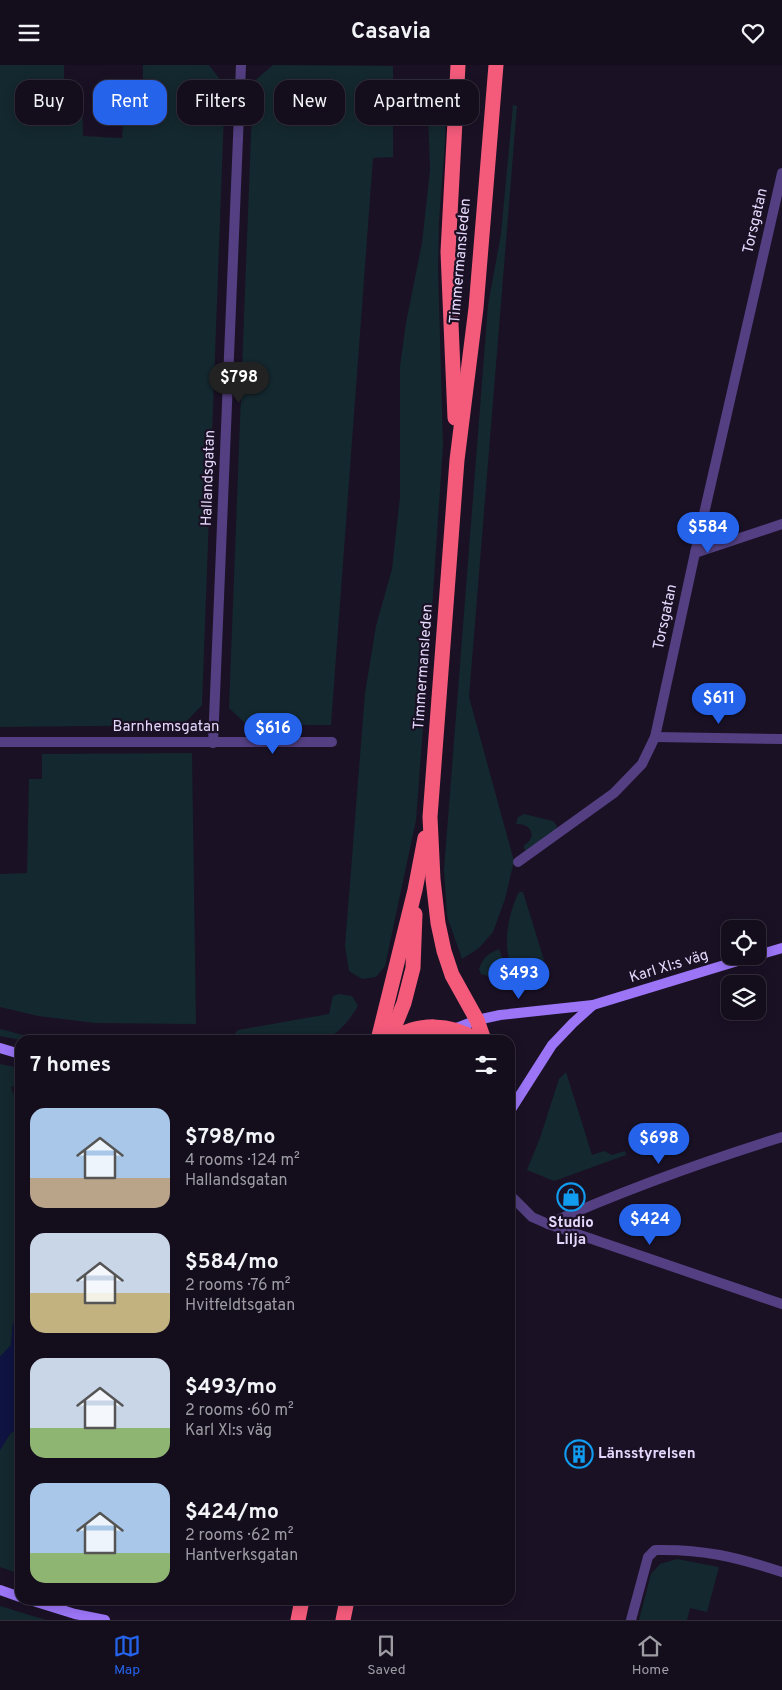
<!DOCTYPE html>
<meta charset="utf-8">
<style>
:root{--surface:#140d1c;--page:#1d1625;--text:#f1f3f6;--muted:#9d9ca3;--line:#332d3b;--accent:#2563eb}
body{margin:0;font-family:Overpass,sans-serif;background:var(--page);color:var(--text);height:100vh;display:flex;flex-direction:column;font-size:19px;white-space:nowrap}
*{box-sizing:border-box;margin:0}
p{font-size:16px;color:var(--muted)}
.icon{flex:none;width:28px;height:28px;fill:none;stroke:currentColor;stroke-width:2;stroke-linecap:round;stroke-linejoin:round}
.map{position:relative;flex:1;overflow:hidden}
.sheet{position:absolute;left:15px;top:970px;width:500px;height:570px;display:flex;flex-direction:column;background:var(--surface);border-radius:15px;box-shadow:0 2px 12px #0003,0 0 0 1px var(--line)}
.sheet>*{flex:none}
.hud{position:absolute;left:15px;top:15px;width:500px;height:45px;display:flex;gap:10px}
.buttons{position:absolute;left:721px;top:855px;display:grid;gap:10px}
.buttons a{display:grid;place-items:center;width:45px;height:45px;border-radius:10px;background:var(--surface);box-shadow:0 2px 12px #0003,0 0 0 1px var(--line);font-size:25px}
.price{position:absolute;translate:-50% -42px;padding:0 11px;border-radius:18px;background:var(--accent);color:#fff;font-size:16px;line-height:32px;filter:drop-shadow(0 1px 2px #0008)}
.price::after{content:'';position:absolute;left:50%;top:30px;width:15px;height:11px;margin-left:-8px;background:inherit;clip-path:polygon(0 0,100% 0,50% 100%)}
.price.on{background:#222;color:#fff}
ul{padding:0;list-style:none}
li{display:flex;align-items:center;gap:15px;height:125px;padding:0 15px}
li span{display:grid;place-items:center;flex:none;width:140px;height:100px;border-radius:15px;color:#555}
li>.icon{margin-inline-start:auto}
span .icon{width:60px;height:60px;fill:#fffc;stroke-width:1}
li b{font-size:21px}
h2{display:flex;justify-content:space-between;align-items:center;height:60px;padding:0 15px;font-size:21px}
.pill{padding:0 18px;border-radius:15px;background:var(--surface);box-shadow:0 2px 12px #0003,0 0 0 1px var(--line);font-size:18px;line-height:45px}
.pill.on{background:var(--accent);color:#fff}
header{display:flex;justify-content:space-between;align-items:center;height:65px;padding:0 15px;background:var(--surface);font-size:22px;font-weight:700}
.tab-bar{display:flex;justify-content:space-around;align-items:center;height:70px;border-top:1px solid var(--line);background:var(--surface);font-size:14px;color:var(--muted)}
.tab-bar a{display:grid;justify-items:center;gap:2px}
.tab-bar .on{color:var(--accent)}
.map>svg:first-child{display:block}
</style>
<header><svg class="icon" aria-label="menu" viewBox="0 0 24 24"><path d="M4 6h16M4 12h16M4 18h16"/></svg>Casavia<svg class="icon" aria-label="heart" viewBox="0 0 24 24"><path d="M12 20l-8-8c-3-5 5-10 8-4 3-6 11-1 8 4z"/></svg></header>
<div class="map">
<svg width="782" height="1555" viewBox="0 0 782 1555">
<rect width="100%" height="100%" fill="#1a1125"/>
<!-- green -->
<g fill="#14282f">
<path d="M0,0H64V25L82,26L83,71L122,73L126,17H143V0H209L225,21L202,640L183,660L0,662Z"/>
<path d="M273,0L393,1V92L373,93L331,660H247L229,643L253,17Z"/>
<path d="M434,36L446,38L445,78L439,156L438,202L443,380L432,544L416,755L385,901L376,912L362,914L349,906L345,881L365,628L376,561L392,504L400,432V301L406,258L422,178L430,105L428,46Z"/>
<path d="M513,40L517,41L469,632L514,796L505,834L493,867L479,883L462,894L447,851L444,805L488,240L501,169Z"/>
<path d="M192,688L196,959L95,958L38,951L0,942V809L27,808L29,714H42V689Z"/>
<path d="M524,749L553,756L557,761V767L527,786L524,784V780C538,772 531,758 516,759L518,752Z"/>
<path d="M519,827H523L544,895L542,903L520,910C498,895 508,847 519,827Z"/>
<path d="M499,884C502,894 508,904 506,913L498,914L481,909L479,904C483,893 487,889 499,884Z"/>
<path d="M339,929L352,931L358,941C351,952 343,964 331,971L242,972L237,971L235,968L238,965L329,949L333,931Z"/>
<path d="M0,964L27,971L58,975H20L0,971Z"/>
<path d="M0,999L20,1003V1020L11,1022L15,1033L20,1034V1247L13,1259L11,1280L0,1292Z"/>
<path d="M566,1007L592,1090L604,1086L612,1090L625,1086L626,1090L554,1116L527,1105L540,1073L559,1014Z"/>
<path d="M20,1361V1509L0,1502V1385L10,1369Z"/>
<path d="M677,1494L719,1502L707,1547L690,1543L687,1555H639L651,1509L660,1499Z"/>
<path d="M161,1535H225L219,1538Z"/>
<path d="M0,1541L43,1554L45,1555H0Z"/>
</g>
<!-- water -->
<path fill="#0e1341" d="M20,1247V1361L10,1369L0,1385V1292L11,1280L13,1259Z"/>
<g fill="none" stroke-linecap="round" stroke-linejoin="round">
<!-- lane -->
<path stroke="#533f81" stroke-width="10" d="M631,1555L648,1492L655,1485C704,1484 736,1492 782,1507"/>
<!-- street -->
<g stroke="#533f81" stroke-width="10">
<path d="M695,488L782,459"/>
<path d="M655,672L782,674"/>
<path d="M0,677H332"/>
<path d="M213,678L241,0"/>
<path d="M518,797L614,728L642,699L655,672L695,488L782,108"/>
<path d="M510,1130L532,1152L548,1159L782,1239"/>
<path d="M548,1159C624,1125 702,1097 782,1072"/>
</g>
<!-- secondary -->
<g stroke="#9b75f6" stroke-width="10">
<path d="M758,890L782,883"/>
<path d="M454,964L477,955L500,950L593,940L754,891"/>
<path d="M0,983L20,989"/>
<path d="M510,1046L552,980L573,958L593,940"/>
<path d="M0,1525L20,1532"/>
<path d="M30,1535L75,1549L105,1555"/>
</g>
<!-- highway -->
<g stroke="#f45b7b" stroke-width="15">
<path d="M455,353L448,187L458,0"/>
<path d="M378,975L415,825L425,773"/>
<path d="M389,975L404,938L413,903L415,849"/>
<path d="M392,975C418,957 450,958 477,975"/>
<path d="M484,975L477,955L452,910L444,886L438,858L433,814L430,752L457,395L476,243L496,0"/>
<path d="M298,1555L302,1535"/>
<path d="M343,1555L347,1535"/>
</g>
</g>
<!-- icons -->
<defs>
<g id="shop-ring" transform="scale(1.4375)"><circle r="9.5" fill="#1a1125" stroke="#119cef" stroke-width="1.5"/><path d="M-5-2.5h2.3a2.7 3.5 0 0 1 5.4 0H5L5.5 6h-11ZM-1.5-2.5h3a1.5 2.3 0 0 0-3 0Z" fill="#119cef"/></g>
<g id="building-ring" transform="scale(1.4375)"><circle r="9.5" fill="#1a1125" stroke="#119cef" stroke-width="1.5"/><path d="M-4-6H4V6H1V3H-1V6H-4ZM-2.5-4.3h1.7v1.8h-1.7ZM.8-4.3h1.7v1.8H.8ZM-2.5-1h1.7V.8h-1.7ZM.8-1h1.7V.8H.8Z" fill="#119cef"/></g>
</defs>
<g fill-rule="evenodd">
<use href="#shop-ring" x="571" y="1132"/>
<use href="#building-ring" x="579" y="1389"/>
</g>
<g text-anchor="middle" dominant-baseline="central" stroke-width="4.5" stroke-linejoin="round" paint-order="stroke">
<!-- street labels -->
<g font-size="15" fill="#e6d8fc" stroke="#1a1125">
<text transform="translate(756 156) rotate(-77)">Torsgatan</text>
<text transform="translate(461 196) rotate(-85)">Timmermansleden</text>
<text transform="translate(209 413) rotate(-88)">Hallandsgatan</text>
<text transform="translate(666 552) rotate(-78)">Torsgatan</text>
<text transform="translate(424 602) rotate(-86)">Timmermansleden</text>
<text x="166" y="662">Barnhemsgatan</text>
<text transform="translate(669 902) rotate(-17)">Karl XI:s väg</text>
</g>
<!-- poi labels -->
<g font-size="15" font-weight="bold" fill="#e6d8fc" stroke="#1a1125">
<text x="571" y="1158">Studio<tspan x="571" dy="17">Lilja</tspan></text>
<text x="598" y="1389" text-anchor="start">Länsstyrelsen</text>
</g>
</g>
</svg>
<div class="buttons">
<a><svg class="icon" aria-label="locate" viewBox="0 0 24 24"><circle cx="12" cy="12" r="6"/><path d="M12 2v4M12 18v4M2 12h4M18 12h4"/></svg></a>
<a><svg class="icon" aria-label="layers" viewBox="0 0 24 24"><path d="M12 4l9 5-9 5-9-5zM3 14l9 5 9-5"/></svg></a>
</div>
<b class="price on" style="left:239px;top:339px">$798</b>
<b class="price" style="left:708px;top:489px">$584</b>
<b class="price" style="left:719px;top:660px">$611</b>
<b class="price" style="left:273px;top:690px">$616</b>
<b class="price" style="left:519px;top:935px">$493</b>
<b class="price" style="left:659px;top:1100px">$698</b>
<b class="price" style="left:650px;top:1181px">$424</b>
<div class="hud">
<a class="pill">Buy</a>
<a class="pill on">Rent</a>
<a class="pill">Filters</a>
<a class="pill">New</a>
<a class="pill">Apartment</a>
</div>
<section class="sheet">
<h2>7 homes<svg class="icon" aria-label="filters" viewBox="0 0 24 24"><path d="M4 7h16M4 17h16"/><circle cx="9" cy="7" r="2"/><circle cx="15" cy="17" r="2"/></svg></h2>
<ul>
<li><span style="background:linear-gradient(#a9c7e8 70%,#b9a48a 0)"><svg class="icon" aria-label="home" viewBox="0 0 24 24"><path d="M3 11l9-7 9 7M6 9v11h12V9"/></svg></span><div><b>$798/mo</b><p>4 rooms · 124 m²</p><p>Hallandsgatan</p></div></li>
<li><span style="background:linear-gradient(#c9d6e8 60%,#c2b280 0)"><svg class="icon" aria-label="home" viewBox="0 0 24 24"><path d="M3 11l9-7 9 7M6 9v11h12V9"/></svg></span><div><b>$584/mo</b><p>2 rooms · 76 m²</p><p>Hvitfeldtsgatan</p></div></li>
<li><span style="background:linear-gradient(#c9d6e8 70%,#8fb573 0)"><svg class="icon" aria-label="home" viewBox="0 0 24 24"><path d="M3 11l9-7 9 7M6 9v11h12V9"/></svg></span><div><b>$493/mo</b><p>2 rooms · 60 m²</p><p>Karl XI:s väg</p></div></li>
<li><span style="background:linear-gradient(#a9c7e8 70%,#8fb573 0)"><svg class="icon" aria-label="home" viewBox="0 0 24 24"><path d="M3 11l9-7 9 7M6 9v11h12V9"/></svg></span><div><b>$424/mo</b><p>2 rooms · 62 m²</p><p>Hantverksgatan</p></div></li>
</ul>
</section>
</div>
<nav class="tab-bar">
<a class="on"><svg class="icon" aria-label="map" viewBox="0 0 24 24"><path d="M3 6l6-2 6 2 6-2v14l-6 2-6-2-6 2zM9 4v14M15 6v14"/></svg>Map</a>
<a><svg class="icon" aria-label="saved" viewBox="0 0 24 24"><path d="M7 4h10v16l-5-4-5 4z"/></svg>Saved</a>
<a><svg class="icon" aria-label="home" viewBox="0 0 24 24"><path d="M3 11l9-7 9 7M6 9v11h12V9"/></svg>Home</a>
</nav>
